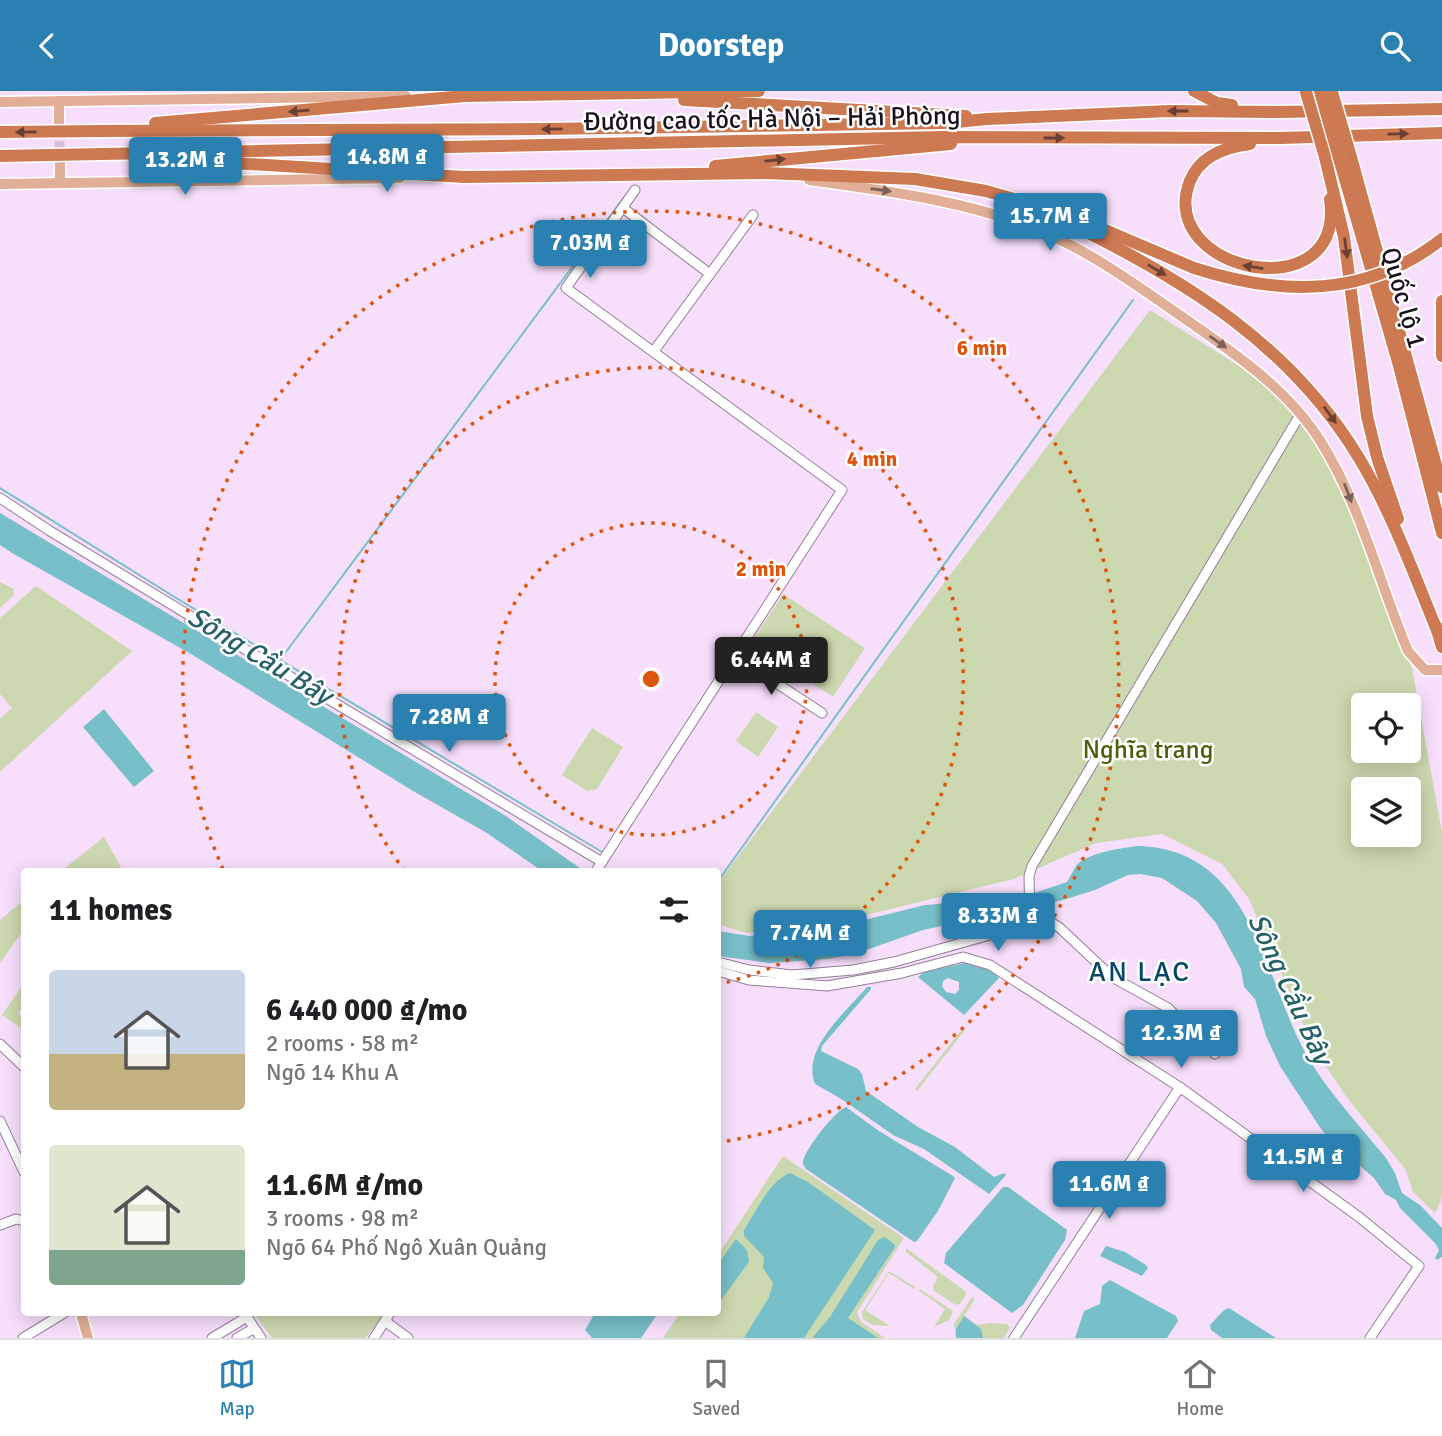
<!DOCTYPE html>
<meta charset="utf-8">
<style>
:root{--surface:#fff;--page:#f2f2f2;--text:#202124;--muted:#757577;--line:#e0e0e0;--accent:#2a80b0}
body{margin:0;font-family:Signika,sans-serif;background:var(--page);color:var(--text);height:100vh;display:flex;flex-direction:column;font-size:26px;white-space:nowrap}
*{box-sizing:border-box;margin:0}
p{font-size:23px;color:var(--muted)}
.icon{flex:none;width:38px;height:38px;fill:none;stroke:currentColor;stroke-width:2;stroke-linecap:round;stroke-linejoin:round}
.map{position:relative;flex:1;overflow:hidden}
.drawer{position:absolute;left:21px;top:777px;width:700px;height:448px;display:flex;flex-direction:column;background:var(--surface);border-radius:7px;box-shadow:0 4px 18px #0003}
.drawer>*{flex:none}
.buttons{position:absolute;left:1351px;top:602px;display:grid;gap:14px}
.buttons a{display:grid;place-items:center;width:70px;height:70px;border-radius:7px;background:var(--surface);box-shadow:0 4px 18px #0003;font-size:35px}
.price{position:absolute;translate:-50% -60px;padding:0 16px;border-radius:7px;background:var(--accent);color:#fff;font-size:23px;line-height:46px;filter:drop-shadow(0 2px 4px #0008)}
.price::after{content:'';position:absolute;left:50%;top:42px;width:21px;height:16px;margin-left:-10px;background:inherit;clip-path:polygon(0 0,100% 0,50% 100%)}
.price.on{background:#222;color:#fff}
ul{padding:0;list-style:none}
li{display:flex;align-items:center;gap:21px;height:175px;padding:0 28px}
li span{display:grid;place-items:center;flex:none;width:196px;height:140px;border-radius:7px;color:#555}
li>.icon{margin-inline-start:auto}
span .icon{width:84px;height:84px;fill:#fffc;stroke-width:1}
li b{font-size:30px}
h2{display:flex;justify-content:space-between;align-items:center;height:84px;padding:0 28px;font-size:30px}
header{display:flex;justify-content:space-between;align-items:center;height:91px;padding:0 28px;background:var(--accent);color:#fff;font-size:32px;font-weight:700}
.menu{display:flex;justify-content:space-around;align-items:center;height:98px;border-top:2px solid var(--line);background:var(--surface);font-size:19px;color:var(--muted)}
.menu a{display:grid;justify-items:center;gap:4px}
.menu .on{color:var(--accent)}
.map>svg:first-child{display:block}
</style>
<header><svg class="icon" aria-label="back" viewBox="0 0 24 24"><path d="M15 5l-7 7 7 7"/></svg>Doorstep<svg class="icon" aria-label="search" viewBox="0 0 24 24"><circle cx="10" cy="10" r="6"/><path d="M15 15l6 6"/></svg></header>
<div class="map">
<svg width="1442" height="1247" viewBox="0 0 1442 1247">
<rect width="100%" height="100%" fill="#f7dffc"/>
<!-- green -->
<g fill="#ccd8af" fill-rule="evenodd">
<path d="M1150,219L1271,295L1316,345L1337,388L1412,577L1442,741V1099L1441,1110L1435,1122L1413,1101L1406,1079L1348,1008L1314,958L1249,808L1222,773L1162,743L1096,752L1014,788L833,832L745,842L718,833V792ZM1363,614H1409V660H1363ZM1363,698H1409V744H1363Z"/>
<path d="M0,491L14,498V504L0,517Z"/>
<path d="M36,495L132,560L0,681V628L12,617L0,603V527Z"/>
<path d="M783,503L865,557L833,606L751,552Z"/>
<path d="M756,621L778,636L758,666L736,650Z"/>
<path d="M592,637L623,656L597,698L587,700L562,684Z"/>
<path d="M104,746L123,780H61Z"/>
<path d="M24,809V838L0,872V829Z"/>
<path d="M24,892V914L18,923L24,928V939L2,924Z"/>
<path d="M963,937L965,939L917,1000L915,998Z"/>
<path d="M783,1065L904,1147L857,1221L860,1230L885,1247H663L680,1222H718V1164Z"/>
<path d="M906,1157L965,1200L966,1204L960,1213L956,1214L934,1200L933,1195L938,1186L906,1161Z"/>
<path d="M889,1180L915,1196L914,1198L889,1182L865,1219L890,1235L873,1234L863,1228L862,1221Z"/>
<path d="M920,1198L953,1220L949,1229L934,1236L945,1218L919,1200Z"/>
<path d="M972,1206L975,1208L964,1225L977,1234L990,1232L1007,1233L1010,1237L1004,1247H956L954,1233Z"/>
<path d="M254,1223V1222H384L379,1230L365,1247H272Z"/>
</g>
<!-- water -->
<g fill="#78c0c9" fill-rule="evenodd">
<path d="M0,422L506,725L584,780H542L487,742L413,700L191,563L12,462L0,454Z"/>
<path d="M104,618L154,680L134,696L83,636Z"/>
<path d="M1137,755C1253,757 1263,887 1307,965C1329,1002 1359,1034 1386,1067L1395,1082L1402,1102L1420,1114L1442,1137V1166L1437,1169L1435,1167L1439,1159L1435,1152L1400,1117L1396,1109L1385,1103L1374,1087L1330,1049L1319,1035L1280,975L1266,945L1255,908L1244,896L1241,878L1216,832L1197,810L1162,787L1140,783L1128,784L1095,799L1063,809L923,839L855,863L827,868L769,872L718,865V840L749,845L803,841L852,832L925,814L1022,806L1067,791C1070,786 1073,780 1076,775C1086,762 1121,757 1137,755Z"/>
<path d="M969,871L990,879L999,887L964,924L918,886L924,881ZM948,887L959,891V899L955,903L946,901L942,895L943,890Z"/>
<path d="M867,896H871V898L822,955L821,960L858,978L862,983L866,1000L918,1036L955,1056L994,1086L1004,1082L1006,1084L989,1103L924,1058L893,1044L843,1009L815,993C801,958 846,921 867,896Z"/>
<path d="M846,1016L879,1040L953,1085L955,1087L938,1120L917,1150L914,1151L806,1078C803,1073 802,1073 804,1067C809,1054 834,1021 846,1016Z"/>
<path d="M790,1082L808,1091L875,1139L804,1247H744L769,1206L773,1192L763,1177L764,1166L744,1145V1139C756,1121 769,1090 790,1082Z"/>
<path d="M1003,1096H1008L1067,1139L1065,1149L1023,1214L1012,1222L944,1172L946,1162Z"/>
<path d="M885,1146L894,1153L895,1156L848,1227L878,1247H812L830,1226L878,1149Z"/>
<path d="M736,1148L747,1159L749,1171L718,1213V1173Z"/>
<path d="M1106,1155L1125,1161L1146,1174L1148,1177L1142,1185L1100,1165Z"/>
<path d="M1110,1189L1176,1225L1178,1230L1167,1247H1075L1084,1220L1100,1213L1102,1195Z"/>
<path d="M1229,1217L1276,1247H1222L1211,1239L1210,1234L1224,1219Z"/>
<path d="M595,1222H658L641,1247H592L585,1239Z"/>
<path d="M964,1225L981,1238L983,1247H956V1238Z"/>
</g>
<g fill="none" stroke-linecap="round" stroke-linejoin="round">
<!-- stream -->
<g stroke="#78c0c9" stroke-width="2">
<path d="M0,397L176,507L602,761"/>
<path d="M277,573L625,105"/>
<path d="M718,790L1133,209"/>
</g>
<!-- major-tunnel -->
<path stroke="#d6c0da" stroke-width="10" stroke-dasharray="10 5" stroke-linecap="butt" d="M59,35L60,70"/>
<!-- minor casing -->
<g stroke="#947e99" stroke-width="11">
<g id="minor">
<path d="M623,117L710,183"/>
<path d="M654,260L753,124"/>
<path d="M0,407L50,440L281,580L602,771"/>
<path d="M735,565L822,622"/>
<path d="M596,780L842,399L566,197L635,99"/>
<path d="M1030,832L1029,785L1032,775L1301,322"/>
<path d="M718,871L749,879L792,884L853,879L894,871L1046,828L1060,837L1112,886L1168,917L1215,963"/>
<path d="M718,880L749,889L827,895L902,882L963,866L990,874L1181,997L1359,1126L1419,1175L1370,1247"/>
<path d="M0,953L24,976"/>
<path d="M0,1030L24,1081"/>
<path d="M0,1134L16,1128L24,1130"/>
<path d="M245,1223L261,1247"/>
<path d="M386,1231L408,1247"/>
<path d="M23,1247L64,1222"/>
<path d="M212,1247L247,1226"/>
<path d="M237,1247L253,1238"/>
<path d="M374,1247L390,1222"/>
<path d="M1014,1247L1180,996"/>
</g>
</g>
<!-- major casing -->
<g stroke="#fff" stroke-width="13">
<g id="major">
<path d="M59,10V32"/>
<path d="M0,11L406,5"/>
<path d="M60,70V92"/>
<path d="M809,89C886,100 963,109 1036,138C1093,161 1143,199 1194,234C1241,267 1290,301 1321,351C1361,415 1379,491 1408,560L1425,579H1442"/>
<path d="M0,93L400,87"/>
<path d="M81,1222L88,1247"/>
</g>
</g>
<!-- highway casing -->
<g stroke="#fff" stroke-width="15">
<g id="highway">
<path d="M1194,0L1217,12L1232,14"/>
<path d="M684,9L966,25"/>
<path d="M155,32L465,5L759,0"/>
<path d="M102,40L541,38L946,32L987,28L1170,20L1280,21L1442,18"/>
<path d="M1250,53C1225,56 1200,65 1190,90C1154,181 1346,221 1330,108"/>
<path d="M102,63L943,46L1281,47L1442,42"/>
<path d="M1325,66L1344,146L1367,325L1377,366L1398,428"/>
<path d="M1351,66L1442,396"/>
<path d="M1339,67L1398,271L1442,442"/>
<path d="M182,69L464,86L765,82L915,88L986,100L1072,125L1194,177"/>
<path d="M715,75L951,53"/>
<path d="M1069,132C1186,190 1290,253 1359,367C1392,422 1414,483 1438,542"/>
<path d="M1442,210V265"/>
<path d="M1436,535L1442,556"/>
</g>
</g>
<!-- minor -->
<use href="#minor" stroke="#fff" stroke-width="9"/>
<!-- major -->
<use href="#major" stroke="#e1af97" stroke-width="10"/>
<!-- highway -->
<use href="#highway" stroke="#cd7952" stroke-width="12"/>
<!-- highway-bridge casing -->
<g stroke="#fff" stroke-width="15" stroke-linecap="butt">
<g id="highway-bridge">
<path d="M1320,0L1339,67"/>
<path d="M1306,1L1325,66"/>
<path d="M1332,1L1351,66"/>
<path d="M0,41L102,40"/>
<path d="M0,65L102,63"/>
<path d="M1194,177C1281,205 1367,207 1442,148"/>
</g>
</g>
<!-- highway-bridge -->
<use href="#highway-bridge" stroke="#cd7952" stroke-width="12"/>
</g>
<!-- one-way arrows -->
<defs><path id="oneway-solid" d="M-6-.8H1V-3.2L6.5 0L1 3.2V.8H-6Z" transform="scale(1.75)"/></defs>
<g fill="#6b4034">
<use href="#oneway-solid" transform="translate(299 20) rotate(175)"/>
<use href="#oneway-solid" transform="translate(1178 20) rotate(-180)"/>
<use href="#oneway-solid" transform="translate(552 38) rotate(179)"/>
<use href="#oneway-solid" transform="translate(26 41) rotate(179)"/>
<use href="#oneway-solid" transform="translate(1398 43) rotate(-1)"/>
<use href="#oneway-solid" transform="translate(1054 47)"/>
<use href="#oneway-solid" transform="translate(775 69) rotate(-6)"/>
<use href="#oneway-solid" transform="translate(1346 157) rotate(82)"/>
<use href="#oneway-solid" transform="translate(1253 176) rotate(-171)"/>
<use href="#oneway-solid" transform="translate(1157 179) rotate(30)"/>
<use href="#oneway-solid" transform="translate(1330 324) rotate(54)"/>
</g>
<g fill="#7e605a">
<use href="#oneway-solid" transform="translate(881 99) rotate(8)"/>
<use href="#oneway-solid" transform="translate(1218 251) rotate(35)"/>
<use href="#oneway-solid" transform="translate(1348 402) rotate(69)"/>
</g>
<!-- distance rings -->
<g fill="none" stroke="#de550d" stroke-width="3.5" stroke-dasharray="3.5 7">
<circle cx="651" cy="588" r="156"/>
<path d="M405 780A312 312 0 1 1 719 893"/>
<path d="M223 778A468 468 0 1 1 720 1051"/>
</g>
<g text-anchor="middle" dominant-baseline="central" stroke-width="5" stroke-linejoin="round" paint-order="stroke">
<!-- street labels -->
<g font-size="26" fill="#1a121c" stroke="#fff">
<text transform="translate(772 28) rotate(-1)">Đường cao tốc Hà Nội – Hải Phòng</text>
<text transform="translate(1403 207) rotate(74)">Quốc lộ 1</text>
</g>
<!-- park labels -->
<g font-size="26" fill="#4e5d09" stroke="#fff">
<text x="1148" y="659">Nghĩa trang</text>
</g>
<!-- water labels -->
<g font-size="28" font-style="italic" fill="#266168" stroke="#fff">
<text transform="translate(260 565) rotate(31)">Sông Cầu Bây</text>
<text transform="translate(1290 898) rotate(65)">Sông Cầu Bây</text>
</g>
<!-- neighbourhood labels -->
<g font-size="28" letter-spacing="2" fill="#064767" stroke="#fff">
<text x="1140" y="881">AN LẠC</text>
</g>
</g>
<circle cx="651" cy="588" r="10" fill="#de550d" stroke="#fff" stroke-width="3.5"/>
<g font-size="21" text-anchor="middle" font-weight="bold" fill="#de550d" stroke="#fff" stroke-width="5" stroke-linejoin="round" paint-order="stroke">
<text x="982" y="264">6 min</text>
<text x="872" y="375">4 min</text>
<text x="761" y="485">2 min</text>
</g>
</svg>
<div class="buttons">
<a><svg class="icon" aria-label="locate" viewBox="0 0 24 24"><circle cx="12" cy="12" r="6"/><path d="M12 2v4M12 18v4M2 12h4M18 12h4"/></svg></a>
<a><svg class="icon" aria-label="layers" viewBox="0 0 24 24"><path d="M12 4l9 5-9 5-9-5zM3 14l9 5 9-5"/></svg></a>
</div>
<b class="price" style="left:387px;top:103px">14.8M ₫</b>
<b class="price" style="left:185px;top:106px">13.2M ₫</b>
<b class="price" style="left:1050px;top:162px">15.7M ₫</b>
<b class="price" style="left:590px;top:189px">7.03M ₫</b>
<b class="price on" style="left:771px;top:606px">6.44M ₫</b>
<b class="price" style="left:449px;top:663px">7.28M ₫</b>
<b class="price" style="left:998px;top:862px">8.33M ₫</b>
<b class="price" style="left:810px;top:879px">7.74M ₫</b>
<b class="price" style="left:1181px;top:979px">12.3M ₫</b>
<b class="price" style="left:1303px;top:1103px">11.5M ₫</b>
<b class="price" style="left:1109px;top:1130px">11.6M ₫</b>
<section class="drawer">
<h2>11 homes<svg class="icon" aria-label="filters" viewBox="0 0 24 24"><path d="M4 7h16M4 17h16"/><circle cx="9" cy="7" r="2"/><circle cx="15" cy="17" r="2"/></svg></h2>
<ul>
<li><span style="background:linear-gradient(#c9d6e8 60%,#c2b280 0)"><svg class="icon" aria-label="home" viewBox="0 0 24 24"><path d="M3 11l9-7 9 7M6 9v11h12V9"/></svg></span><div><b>6 440 000 ₫/mo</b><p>2 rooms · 58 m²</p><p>Ngõ 14 Khu A</p></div></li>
<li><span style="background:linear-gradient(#dfe7d0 75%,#7fa58c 0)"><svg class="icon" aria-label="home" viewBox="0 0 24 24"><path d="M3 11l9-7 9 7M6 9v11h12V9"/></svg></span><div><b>11.6M ₫/mo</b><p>3 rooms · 98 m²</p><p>Ngõ 64 Phố Ngô Xuân Quảng</p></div></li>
</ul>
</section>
</div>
<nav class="menu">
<a class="on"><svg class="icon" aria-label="map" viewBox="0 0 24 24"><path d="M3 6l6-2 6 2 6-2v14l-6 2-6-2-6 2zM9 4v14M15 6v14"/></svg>Map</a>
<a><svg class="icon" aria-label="saved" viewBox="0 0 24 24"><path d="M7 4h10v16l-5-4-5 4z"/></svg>Saved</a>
<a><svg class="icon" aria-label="home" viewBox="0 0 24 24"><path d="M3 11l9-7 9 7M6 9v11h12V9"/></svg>Home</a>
</nav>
